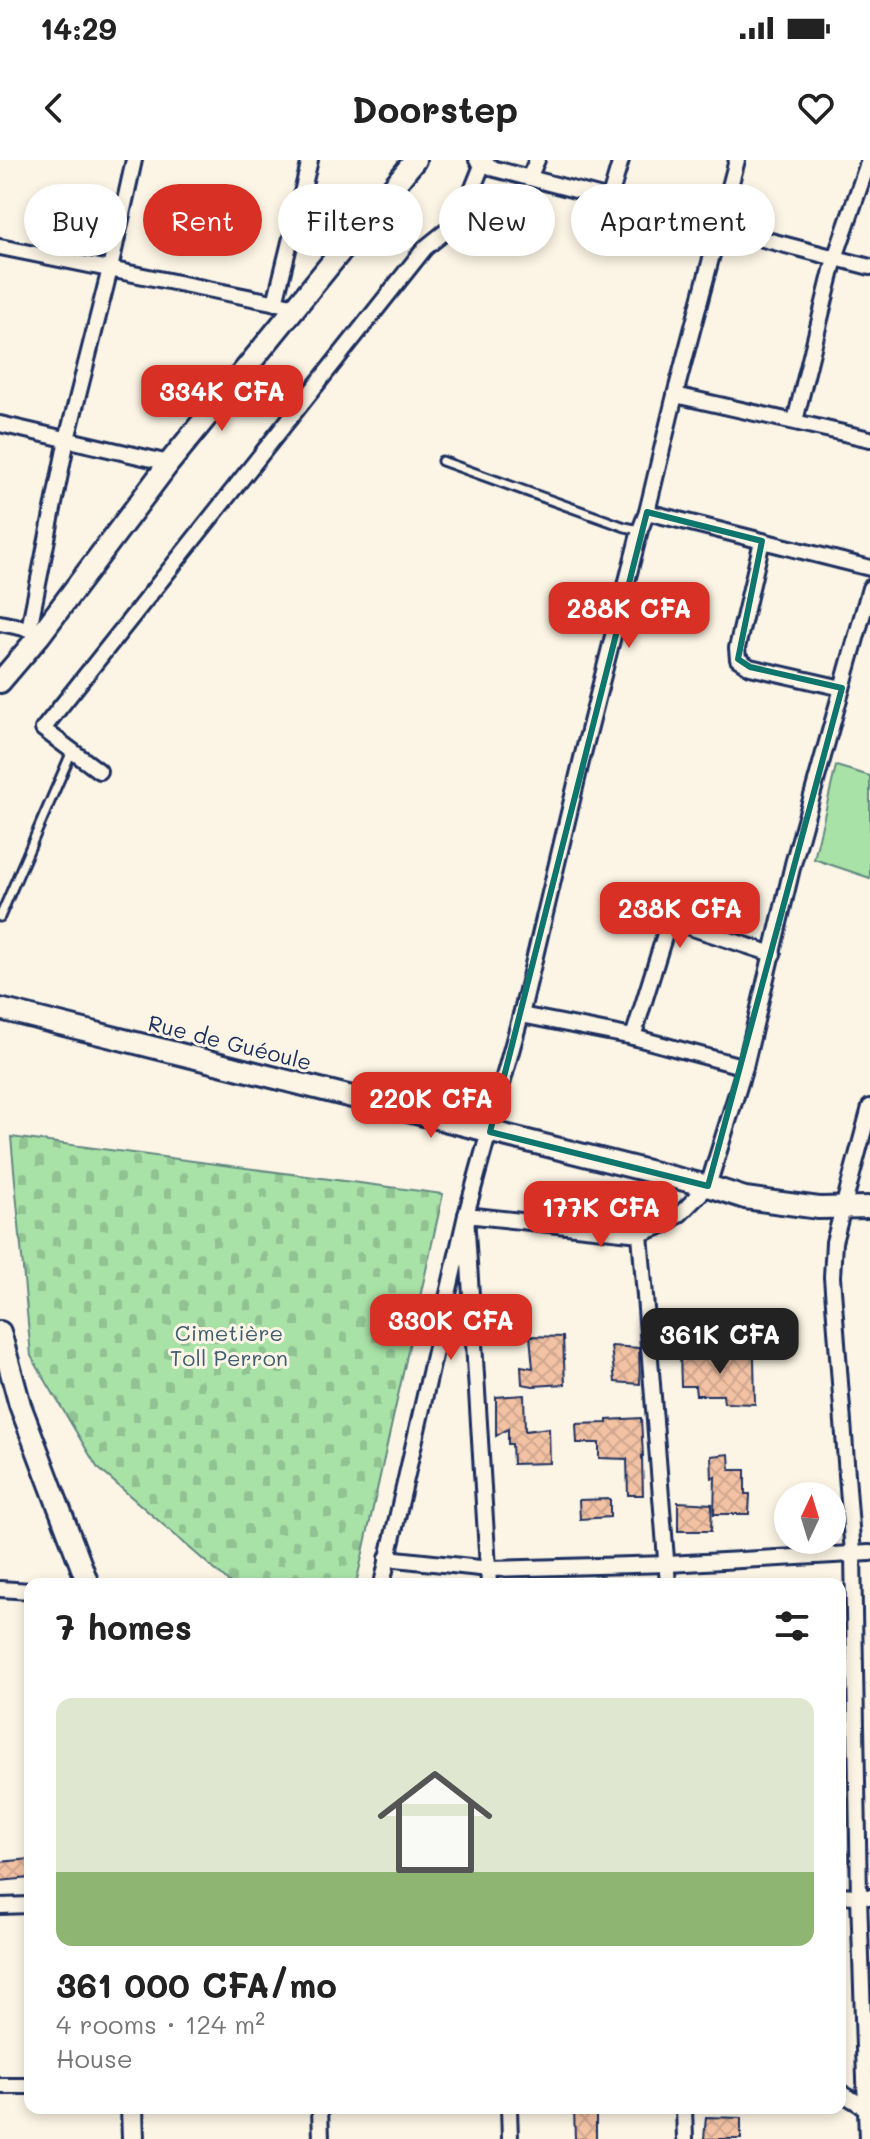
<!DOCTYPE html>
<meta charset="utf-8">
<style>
:root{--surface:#fff;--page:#f6f6f6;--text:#222;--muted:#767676;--line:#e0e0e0;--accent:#d93025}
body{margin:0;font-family:Mali,sans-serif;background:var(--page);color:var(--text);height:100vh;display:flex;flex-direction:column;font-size:30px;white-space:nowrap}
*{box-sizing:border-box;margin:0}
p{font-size:26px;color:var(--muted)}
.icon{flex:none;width:44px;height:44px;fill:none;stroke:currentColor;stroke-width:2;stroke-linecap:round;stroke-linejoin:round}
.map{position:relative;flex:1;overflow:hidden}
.side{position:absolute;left:24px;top:1418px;width:822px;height:536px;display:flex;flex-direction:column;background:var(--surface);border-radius:16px;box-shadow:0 4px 12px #0003}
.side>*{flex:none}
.hud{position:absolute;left:24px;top:24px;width:822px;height:72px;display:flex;gap:16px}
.needle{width:52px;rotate:4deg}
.fabs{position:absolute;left:774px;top:1322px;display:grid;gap:16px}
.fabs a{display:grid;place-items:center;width:72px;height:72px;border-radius:50%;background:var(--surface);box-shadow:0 4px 12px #0003;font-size:40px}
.price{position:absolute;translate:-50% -68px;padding:0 18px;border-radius:16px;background:var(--accent);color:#fff;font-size:26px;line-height:52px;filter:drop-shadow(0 2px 4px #0008)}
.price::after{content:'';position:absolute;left:50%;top:48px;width:24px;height:18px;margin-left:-12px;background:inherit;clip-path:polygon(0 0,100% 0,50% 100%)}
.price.active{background:#222;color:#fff}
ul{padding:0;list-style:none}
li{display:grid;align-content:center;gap:16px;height:424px;padding:0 32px}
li+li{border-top:2px solid var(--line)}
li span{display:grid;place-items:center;height:248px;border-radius:16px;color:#555}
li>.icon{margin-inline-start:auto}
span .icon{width:144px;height:144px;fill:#fffc;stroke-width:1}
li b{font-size:34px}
h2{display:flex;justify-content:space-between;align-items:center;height:96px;padding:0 32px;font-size:34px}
.tag{padding:0 28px;border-radius:36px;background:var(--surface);box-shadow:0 4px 12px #0003;font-size:28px;line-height:72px}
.tag.active{background:var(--accent);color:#fff}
.status{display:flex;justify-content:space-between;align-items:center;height:56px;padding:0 40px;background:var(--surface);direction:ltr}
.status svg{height:22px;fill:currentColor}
header{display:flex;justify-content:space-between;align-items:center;height:104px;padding:0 32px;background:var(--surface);font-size:36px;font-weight:700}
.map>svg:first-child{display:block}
</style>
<div class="status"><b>14:29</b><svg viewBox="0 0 49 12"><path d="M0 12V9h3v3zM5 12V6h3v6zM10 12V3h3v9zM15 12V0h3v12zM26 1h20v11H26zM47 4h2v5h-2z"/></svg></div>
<header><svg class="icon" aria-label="back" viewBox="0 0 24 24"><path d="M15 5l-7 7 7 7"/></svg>Doorstep<svg class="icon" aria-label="heart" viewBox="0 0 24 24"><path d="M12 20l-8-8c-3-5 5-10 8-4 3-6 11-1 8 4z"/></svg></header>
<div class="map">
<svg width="870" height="1979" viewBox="0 0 870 1979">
<defs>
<pattern id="cemetery-stones" width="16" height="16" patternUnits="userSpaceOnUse" patternTransform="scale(2)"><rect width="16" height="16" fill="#a9e2a7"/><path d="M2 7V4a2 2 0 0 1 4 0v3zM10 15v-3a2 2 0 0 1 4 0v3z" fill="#91c292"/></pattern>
<pattern id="building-cross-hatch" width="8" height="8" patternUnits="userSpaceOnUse" patternTransform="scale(2)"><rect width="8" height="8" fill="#f3c2a3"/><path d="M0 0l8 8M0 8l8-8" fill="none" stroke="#d0a78f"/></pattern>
</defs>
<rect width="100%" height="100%" fill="#fcf5e5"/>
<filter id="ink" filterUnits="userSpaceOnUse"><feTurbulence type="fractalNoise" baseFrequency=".0125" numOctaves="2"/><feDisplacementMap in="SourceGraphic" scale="16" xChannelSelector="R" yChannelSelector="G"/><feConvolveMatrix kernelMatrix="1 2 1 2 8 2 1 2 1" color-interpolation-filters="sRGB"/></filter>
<g filter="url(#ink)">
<!-- cemetery -->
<path fill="url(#cemetery-stones)" stroke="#628882" stroke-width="2" d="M11,977L443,1034L356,1424H231L97,1307L31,1196Z"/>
<!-- park -->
<path fill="#a9e2a7" stroke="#628882" stroke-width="2" d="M836,606L870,616V718L814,699Z"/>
<!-- building -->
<g fill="url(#building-cross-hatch)" stroke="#1b2f5e" stroke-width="2">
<path d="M530,1176L563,1177L565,1224L533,1226L522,1224L521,1206L533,1208Z"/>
<path d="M611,1186L639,1188L640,1224L615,1222Z"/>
<path d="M680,1193L754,1197L755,1244L724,1243L723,1235H696L695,1226H681Z"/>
<path d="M524,1235L525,1271L549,1268L550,1303L513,1304L512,1284H508V1269L496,1276V1237Z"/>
<path d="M641,1258L643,1296H642L643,1335H628L627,1299L599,1298V1283H577L576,1264L607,1263V1260Z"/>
<path d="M729,1294L730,1310H745V1334H750L749,1354H714L715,1317L712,1318L711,1296Z"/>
<path d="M610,1339V1357L580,1359L579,1340Z"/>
<path d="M678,1342L712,1344L711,1371H678Z"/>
<path d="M30,1699V1718L0,1721V1702Z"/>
<path d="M574,1948H596V1979H575Z"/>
<path d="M706,1957L741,1958V1979H704Z"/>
</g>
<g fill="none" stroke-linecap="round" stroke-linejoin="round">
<!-- lane casing -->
<g stroke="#1b2f5e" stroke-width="13">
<g id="lane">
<path d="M442,301L625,367L640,370"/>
<path d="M0,757L72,591"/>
</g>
</g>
<!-- street casing -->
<g stroke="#1b2f5e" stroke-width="20">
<g id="street">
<path d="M477,0L495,9L870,107"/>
<path d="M529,18L537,0"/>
<path d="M609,40L621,0"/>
<path d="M0,87L297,147"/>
<path d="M275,143L310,0"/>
<path d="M675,235L870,279"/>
<path d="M795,261L835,98L869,0"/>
<path d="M0,264L169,303"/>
<path d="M647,352L870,408"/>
<path d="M762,381L737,488L738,499L750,507L842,528"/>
<path d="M0,463L29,469L37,473"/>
<path d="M29,469L67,279L110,109L134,0"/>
<path d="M99,611L43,569L425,88L460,60L483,3"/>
<path d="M521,855L633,877L745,907"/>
<path d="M633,877L665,774L670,767L677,763L773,794"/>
<path d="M640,1074L668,1424"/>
<path d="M387,1398L489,1409L668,1404L870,1393"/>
<path d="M382,1424L466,1055L521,855L582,598L640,370L647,352L675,235L737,0"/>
<path d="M489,1424L466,1055L640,1074L664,1065L681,1053L708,1026L745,907L793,704L870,428"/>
<path d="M0,1429L30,1431"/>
<path d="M840,1735L870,1737"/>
<path d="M0,1746L30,1745"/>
<path d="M0,1926H30"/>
<path d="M840,1932L866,1948"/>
<path d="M320,1948L321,1979"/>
<path d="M509,1948L510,1979"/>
<path d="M684,1948L685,1979"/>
<path d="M867,1979L859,1737L853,1394L832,1117L834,1082L870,947"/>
</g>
</g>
<!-- secondary casing -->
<g stroke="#1b2f5e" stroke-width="26">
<g id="secondary">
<path d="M0,522L40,475L169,303L415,0"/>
<path d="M0,849L708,1026L745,1038L819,1048L870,1047"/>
<path d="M0,1172L20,1245L88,1424"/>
<path d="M132,1948L133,1979"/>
</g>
</g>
<!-- lane -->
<use href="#lane" stroke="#fcf5e5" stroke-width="7"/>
<!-- street -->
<use href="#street" stroke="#fcf5e5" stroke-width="14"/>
<!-- secondary -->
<use href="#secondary" stroke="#fcf5e5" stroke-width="20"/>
</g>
</g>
<!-- marked area -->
<path fill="none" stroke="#0f766e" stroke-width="6" stroke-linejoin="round" d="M647,352L762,381L738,499L750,507L842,528L708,1026L490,972Z"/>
<g text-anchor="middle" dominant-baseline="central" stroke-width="6" stroke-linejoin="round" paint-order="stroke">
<!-- street labels -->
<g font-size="22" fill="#1b2f5e" stroke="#fcf5e5">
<text transform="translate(230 882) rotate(14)">Rue de Guéoule</text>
</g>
<!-- park labels -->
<g font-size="22" fill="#3e5c70" stroke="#fcf5e5">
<text x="229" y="1172">Cimetière<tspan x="229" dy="25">Toll Perron</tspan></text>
</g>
</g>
</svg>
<div class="fabs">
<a><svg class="needle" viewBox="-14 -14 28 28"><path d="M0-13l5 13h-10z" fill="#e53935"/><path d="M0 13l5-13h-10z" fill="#767676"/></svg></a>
</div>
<b class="price" style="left:222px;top:273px">334K CFA</b>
<b class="price" style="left:629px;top:490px">288K CFA</b>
<b class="price" style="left:680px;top:790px">238K CFA</b>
<b class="price" style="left:431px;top:980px">220K CFA</b>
<b class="price" style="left:601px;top:1089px">177K CFA</b>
<b class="price" style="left:451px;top:1202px">330K CFA</b>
<b class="price active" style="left:720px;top:1216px">361K CFA</b>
<div class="hud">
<a class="tag">Buy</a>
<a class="tag active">Rent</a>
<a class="tag">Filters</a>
<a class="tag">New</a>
<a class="tag">Apartment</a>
</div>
<section class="side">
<h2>7 homes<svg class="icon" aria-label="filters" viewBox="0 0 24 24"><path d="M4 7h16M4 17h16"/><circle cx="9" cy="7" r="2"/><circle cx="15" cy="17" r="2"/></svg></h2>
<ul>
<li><span style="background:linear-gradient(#dfe7d0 70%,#8fb573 0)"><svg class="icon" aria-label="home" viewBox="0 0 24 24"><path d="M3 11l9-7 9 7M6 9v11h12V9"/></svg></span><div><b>361 000 CFA/mo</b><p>4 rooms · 124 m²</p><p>House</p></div></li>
</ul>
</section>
</div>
